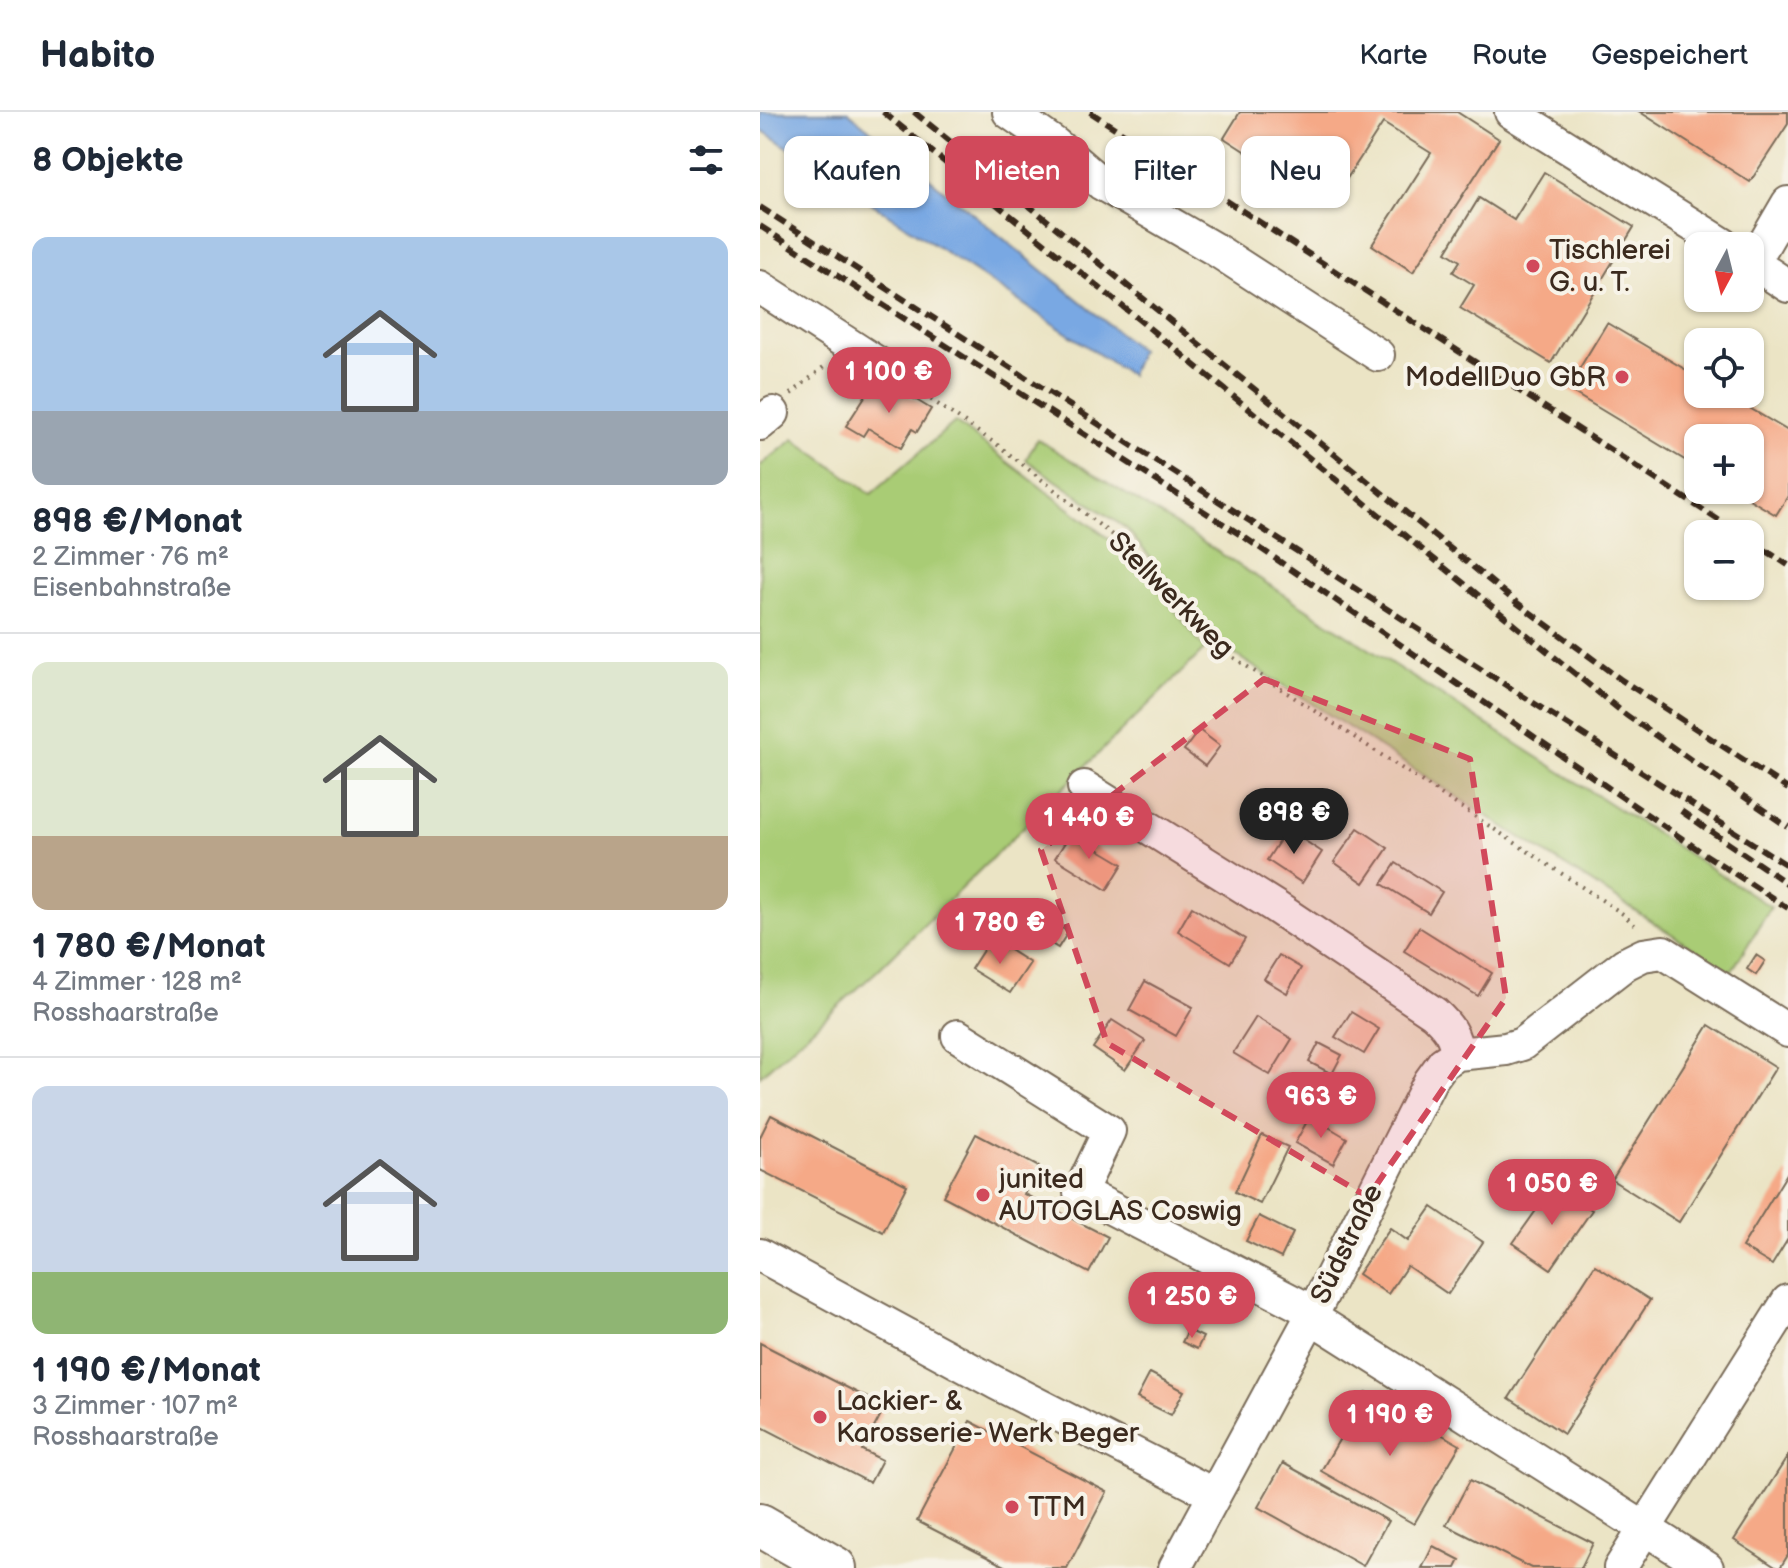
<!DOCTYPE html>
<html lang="de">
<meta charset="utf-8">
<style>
:root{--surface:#fff;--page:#f2f2f3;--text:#1f2937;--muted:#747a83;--line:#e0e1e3;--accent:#d1495b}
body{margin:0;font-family:"Balsamiq Sans",sans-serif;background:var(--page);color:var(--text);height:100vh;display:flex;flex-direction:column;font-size:30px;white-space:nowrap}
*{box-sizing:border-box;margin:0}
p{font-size:26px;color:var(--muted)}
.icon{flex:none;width:44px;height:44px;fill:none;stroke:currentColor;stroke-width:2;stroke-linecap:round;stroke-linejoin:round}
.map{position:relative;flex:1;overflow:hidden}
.panel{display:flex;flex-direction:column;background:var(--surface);width:760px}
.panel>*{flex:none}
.banner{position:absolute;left:24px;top:24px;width:760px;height:72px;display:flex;gap:16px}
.needle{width:52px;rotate:187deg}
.buttons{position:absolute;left:924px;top:120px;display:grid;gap:16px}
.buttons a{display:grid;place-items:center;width:80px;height:80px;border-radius:16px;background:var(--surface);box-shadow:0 2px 6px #0004;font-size:40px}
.price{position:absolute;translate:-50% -68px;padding:0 18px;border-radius:28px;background:var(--accent);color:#fff;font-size:26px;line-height:52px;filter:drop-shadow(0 2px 4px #0008)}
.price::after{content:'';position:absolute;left:50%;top:48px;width:24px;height:18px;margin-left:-12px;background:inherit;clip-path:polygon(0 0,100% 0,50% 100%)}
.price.on{background:#222;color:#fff}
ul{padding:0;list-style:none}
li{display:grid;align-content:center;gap:16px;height:424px;padding:0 32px}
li+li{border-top:2px solid var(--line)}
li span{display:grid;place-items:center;height:248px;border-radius:16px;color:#555}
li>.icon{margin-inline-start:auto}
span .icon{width:144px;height:144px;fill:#fffc;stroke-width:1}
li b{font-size:34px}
h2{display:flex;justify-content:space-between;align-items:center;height:96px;padding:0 32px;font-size:34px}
.pill{padding:0 28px;border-radius:16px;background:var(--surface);box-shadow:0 2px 6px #0004;font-size:28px;line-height:72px}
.pill.on{background:var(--accent);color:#fff}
header{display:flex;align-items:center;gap:48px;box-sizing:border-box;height:112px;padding:0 40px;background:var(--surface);border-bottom:2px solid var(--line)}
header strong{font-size:38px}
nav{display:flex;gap:44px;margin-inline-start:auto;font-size:28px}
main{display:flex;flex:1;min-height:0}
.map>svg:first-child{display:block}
</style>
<header>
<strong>Habito</strong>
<nav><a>Karte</a><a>Route</a><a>Gespeichert</a></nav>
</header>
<main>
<section class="panel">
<h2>8 Objekte<svg class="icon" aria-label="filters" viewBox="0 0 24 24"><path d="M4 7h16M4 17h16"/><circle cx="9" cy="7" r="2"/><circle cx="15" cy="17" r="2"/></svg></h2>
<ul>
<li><span style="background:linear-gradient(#a9c7e8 70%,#9aa5b1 0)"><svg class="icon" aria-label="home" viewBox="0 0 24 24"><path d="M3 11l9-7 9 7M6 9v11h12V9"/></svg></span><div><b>898 €/Monat</b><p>2 Zimmer · 76 m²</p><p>Eisenbahnstraße</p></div></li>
<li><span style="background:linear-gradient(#dfe7d0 70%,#b9a48a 0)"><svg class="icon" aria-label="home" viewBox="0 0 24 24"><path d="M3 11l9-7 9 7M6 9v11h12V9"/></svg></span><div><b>1 780 €/Monat</b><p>4 Zimmer · 128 m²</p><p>Rosshaarstraße</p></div></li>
<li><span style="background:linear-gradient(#c9d6e8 75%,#8fb573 0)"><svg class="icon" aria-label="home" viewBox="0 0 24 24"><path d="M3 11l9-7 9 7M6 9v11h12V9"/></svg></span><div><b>1 190 €/Monat</b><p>3 Zimmer · 107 m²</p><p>Rosshaarstraße</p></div></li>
</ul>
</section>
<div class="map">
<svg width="1028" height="1456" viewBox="0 0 1028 1456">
<rect width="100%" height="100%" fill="#f7f3e8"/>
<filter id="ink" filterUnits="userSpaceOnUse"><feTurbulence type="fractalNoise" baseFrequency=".0125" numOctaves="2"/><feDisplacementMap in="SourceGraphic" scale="16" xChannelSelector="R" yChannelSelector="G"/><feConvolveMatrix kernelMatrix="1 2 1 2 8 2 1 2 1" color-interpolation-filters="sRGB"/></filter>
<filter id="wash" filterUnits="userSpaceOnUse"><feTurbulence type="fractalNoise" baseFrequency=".006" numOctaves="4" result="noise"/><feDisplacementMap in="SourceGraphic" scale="32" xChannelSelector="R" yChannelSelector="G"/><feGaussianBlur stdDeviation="1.8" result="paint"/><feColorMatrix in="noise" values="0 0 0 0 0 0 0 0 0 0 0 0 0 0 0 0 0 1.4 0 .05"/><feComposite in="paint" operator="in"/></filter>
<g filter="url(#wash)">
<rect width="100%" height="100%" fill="#ebe4c5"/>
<!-- green -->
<g fill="#a9cc75" stroke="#727b4a" stroke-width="2">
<path d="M195,310L373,445L445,537L117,859L0,964V354L34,327L111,382Z"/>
<path d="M277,327L405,406L1011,795L971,860L460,533L367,417L266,348Z"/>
</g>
<!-- water -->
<path fill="#79a8e3" stroke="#5a6980" stroke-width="2" d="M0,0H88L380,238L370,263L0,17Z"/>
<g id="blocks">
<!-- building -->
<g fill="#f5a987">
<path d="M480,0H697L739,27L653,160L612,133L671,41L623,11L569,94L464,26Z"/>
<path d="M880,0H1028V12L990,70Z"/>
<path d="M784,60L874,115L791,251L700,196L714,173L693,160L700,149L686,140L719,86L754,108Z"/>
<path d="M847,211L938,265V282H966L1028,319V384L1016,403L974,378H990V326H938V356L807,277Z"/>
<path d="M113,272L125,279L130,272L171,297L157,320L152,317L141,336L108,316L103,324L86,314Z"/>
<path d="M439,618L460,634L445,654L424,638Z"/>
<path d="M598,716L628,736L604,771L574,750Z"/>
<path d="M527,717L562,740L542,771L507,748Z"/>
<path d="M311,721L363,752L347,778L295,746Z"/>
<path d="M636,751L682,780L669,801L622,772Z"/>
<path d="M267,794L308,820L298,836L257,810Z"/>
<path d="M432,795L485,827L470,851L418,819Z"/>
<path d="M659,815L732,861L718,884L644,839Z"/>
<path d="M231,826L270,851L250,881L211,857Z"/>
<path d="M519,843L541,856L527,881L504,867Z"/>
<path d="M996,843L1005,849L996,863L987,857Z"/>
<path d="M385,869L433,895L416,924L369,898Z"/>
<path d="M591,900L619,917L604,942L575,925Z"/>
<path d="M496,905L532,927L510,963L473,941Z"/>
<path d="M352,908L385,929L365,958L333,936Z"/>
<path d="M949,913L1016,955L919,1110L852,1068Z"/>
<path d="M559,931L582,943L572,962L549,950Z"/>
<path d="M11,1003L147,1073L123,1120L0,1058V1025Z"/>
<path d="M550,1004L587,1026L573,1052L535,1031Z"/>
<path d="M216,1022L279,1055L264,1082L348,1125L329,1161L183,1084Z"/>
<path d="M502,1023L528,1035L500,1092L475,1080Z"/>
<path d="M1028,1060V1127L1012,1153L982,1135Z"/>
<path d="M794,1073L832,1098L791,1157L753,1131Z"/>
<path d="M672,1095L723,1130L688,1182L647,1154L628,1182L598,1162L630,1116L648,1129Z"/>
<path d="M499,1104L533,1121L521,1146L486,1129Z"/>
<path d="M835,1153L890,1188L804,1322L749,1286Z"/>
<path d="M428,1218L443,1225L437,1237L422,1230Z"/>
<path d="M0,1231L125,1295L102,1338L122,1348L110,1371L0,1314Z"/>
<path d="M390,1261L424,1279L411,1303L377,1286Z"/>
<path d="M607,1280L700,1333L654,1412L561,1359Z"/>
<path d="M210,1309L347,1380L307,1456H248L157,1409Z"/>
<path d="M1028,1344V1443L1020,1456H1017L974,1428Z"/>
<path d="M523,1351L628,1409L603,1454L498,1395Z"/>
<path d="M710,1368L833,1431L821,1456H771L686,1413Z"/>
<path d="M673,1434L700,1448L696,1456H662Z"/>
</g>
</g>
</g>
<g filter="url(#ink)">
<use href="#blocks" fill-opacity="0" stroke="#796b58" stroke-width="2"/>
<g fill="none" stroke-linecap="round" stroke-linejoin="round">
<!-- minor casing -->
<g stroke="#796b58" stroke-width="36">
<g id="minor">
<path d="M249,0L295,32L342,72L456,138L618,243"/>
<path d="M751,0L966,134"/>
<path d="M990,149L1028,174"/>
<path d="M993,151L1028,91"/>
<path d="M0,175L128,258"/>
<path d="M0,312L13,301"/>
<path d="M324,675L514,794L674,901C688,914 695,923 697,942"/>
<path d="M198,924L349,1019L320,1080L553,1200"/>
<path d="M0,1143L236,1271L453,1382"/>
<path d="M551,1205L947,1456"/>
<path d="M415,1456L551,1205L670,969L683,951L697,942L746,937L762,932L865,852L883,843L903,840L1028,919"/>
<path d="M860,1456L1028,1189"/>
</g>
</g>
<!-- major casing -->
<g stroke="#796b58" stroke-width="46">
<path id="major" d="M0,1413L75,1456"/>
</g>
<!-- path -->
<g stroke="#796b58" stroke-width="4" stroke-dasharray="2 6" stroke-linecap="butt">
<path d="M151,274L239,334L371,438L412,487L459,536L863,802L878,816"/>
<path d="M31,282L67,252"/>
</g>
<!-- minor -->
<use href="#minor" stroke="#fff" stroke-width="32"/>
<!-- major -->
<use href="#major" stroke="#fff" stroke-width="42"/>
<!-- rail -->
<g stroke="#3b2a1e" stroke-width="6" stroke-dasharray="12 6" stroke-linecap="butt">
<path d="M123,0L866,603L1028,715"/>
<path d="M154,0L756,490L860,567L1028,677"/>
<path d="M330,0L980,422"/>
<path d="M0,95L1028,754"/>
<path d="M0,114L484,425L946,743L1028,796"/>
<path d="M990,428L1028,453"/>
<path d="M921,699L1028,772"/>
</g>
</g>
</g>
<!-- marked area -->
<path fill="#d1495b" fill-opacity="0.2" stroke="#d1495b" stroke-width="6" stroke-dasharray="16 10" stroke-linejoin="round" d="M504,567L710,647L746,886L608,1085L347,931L281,738Z"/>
<!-- markers -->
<g fill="#d1495b" stroke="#f7f3e8" stroke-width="3">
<circle cx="773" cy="154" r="8"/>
<circle cx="862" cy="265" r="8"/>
<circle cx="223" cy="1083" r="8"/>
<circle cx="60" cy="1305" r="8"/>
<circle cx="252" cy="1395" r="8"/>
</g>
<g text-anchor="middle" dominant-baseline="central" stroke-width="8" stroke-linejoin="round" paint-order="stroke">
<!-- poi labels -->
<g font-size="28" fill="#3b2a1e" stroke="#f7f3e8" text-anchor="start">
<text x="789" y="138">Tischlerei<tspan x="789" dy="32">G. u. T.</tspan></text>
<text x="846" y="265" text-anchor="end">ModellDuo GbR</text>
<text x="239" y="1067">junited<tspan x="239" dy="32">AUTOGLAS Coswig</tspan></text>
<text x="76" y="1289">Lackier- &amp;<tspan x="76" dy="32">Karosserie- Werk Beger</tspan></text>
<text x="268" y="1395">TTM</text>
</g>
<!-- street labels -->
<g font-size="28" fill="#3b2a1e" stroke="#f7f3e8">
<text transform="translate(411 483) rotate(45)">Stellwerkweg</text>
<text transform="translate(587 1132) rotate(-64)">Südstraße</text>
</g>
</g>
</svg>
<div class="buttons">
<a><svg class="needle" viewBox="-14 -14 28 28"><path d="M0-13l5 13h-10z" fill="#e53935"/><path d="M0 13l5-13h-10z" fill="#747a83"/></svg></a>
<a><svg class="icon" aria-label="locate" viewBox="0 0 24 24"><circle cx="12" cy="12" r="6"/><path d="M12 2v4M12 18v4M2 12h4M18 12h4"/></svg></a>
<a>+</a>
<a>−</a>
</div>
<b class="price" style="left:129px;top:303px">1 100 €</b>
<b class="price on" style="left:534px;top:744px">898 €</b>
<b class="price" style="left:329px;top:749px">1 440 €</b>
<b class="price" style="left:240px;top:854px">1 780 €</b>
<b class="price" style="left:561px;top:1028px">963 €</b>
<b class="price" style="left:792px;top:1115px">1 050 €</b>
<b class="price" style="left:432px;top:1228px">1 250 €</b>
<b class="price" style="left:630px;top:1346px">1 190 €</b>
<div class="banner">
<a class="pill">Kaufen</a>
<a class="pill on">Mieten</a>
<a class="pill">Filter</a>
<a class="pill">Neu</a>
</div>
</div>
</main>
